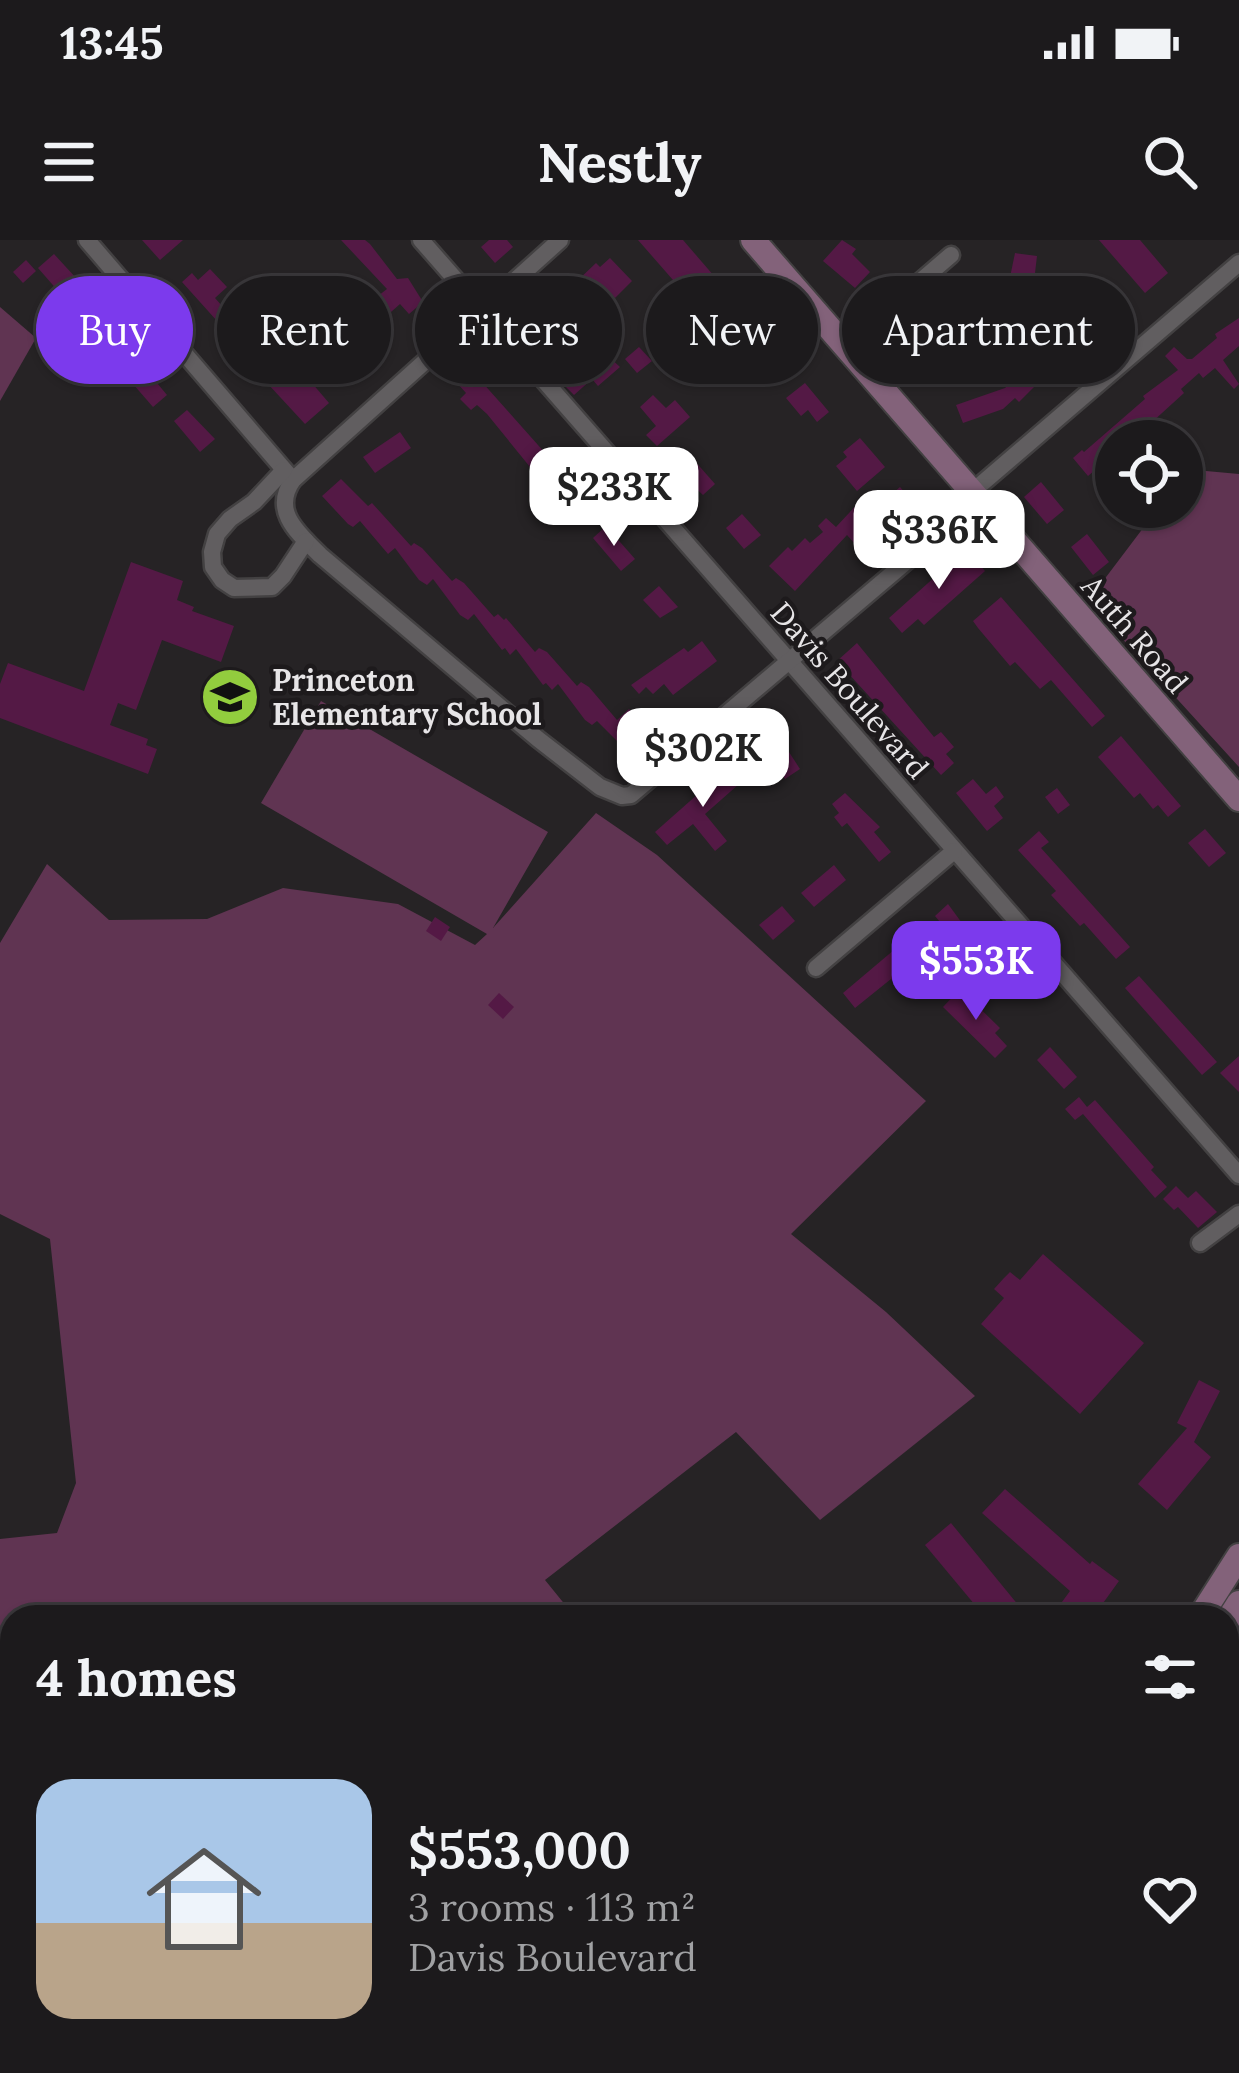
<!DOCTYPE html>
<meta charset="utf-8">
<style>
:root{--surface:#1c1a1c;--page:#292729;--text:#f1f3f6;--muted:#a0a1a3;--line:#3a383b;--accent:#7c3aed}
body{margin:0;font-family:Lora,serif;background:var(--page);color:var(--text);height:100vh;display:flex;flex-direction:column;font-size:45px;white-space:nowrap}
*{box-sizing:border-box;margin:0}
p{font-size:39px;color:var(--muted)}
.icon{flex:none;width:66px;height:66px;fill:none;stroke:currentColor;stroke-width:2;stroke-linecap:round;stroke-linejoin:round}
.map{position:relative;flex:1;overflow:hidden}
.side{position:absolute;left:0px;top:1365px;width:1239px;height:468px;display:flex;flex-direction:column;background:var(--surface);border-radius:36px 36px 0 0;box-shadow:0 3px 9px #0004,0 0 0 3px var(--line)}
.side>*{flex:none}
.guide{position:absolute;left:36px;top:36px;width:1167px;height:108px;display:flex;gap:24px}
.fabs{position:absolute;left:1095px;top:180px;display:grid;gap:24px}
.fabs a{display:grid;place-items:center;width:108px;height:108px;border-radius:50%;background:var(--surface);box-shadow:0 3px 9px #0004,0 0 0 3px var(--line);font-size:60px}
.price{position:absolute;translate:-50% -102px;padding:0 27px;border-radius:24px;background:#fff;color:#222;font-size:39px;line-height:78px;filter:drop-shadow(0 3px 6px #0008)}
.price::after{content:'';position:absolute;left:50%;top:72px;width:36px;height:27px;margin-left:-18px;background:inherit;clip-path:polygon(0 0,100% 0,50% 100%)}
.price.selected{background:var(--accent);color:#fff}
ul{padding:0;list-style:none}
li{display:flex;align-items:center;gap:36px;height:300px;padding:0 36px}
li span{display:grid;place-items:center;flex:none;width:336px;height:240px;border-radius:36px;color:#555}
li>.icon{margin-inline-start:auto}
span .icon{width:144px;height:144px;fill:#fffc;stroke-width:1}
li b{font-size:51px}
h2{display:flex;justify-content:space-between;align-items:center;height:144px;padding:0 36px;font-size:51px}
.chip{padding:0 42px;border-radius:54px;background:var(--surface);box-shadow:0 3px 9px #0004,0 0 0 3px var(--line);font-size:42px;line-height:108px}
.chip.selected{background:var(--accent);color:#fff}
.status{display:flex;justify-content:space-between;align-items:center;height:84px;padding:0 60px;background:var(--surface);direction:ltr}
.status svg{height:33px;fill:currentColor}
header{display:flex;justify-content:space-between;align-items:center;height:156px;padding:0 36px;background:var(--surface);font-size:54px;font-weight:700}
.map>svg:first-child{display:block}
</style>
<div class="status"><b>13:45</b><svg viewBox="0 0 49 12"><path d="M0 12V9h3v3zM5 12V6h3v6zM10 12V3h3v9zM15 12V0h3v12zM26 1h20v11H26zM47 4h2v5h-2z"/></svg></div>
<header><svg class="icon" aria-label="menu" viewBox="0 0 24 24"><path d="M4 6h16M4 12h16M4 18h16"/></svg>Nestly<svg class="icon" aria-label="search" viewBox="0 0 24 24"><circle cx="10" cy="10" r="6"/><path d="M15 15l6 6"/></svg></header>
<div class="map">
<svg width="1239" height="1833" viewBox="0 0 1239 1833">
<rect width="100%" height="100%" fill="#262325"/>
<!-- green -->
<g fill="#603452">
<path d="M0,67L36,98L0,161Z"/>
<path d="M1184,229L1239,234V527L1088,361L1159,267H1182Z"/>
<path d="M321,461L548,592L493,688L596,573L657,615L926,861L791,994L886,1072L975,1156L820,1280L736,1192L545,1340L575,1377H12V1657L0,1640V1299L57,1293L76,1243L50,999L0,974V703L47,624L109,680L207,679L283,648L398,664L475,705L487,694L261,563Z"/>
<path d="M125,1821H326L335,1833H133Z"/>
</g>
<!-- building -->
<g fill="#541945">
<path d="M142,0H183L160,20Z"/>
<path d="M341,0H365L370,4L397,39L408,38L423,62L409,74L400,64L374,87L377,90L363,104L344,82L387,49Z"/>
<path d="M489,0H507L513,7L495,23L481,7Z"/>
<path d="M638,0H683L733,58L708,80Z"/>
<path d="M842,0L856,9L852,14L870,32L855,48L823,21Z"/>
<path d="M1099,0H1140L1168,33L1145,53Z"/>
<path d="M1015,13L1037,16L1032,59L1014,57L1015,48L1008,47Z"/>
<path d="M54,14L76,38L59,52L38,28Z"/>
<path d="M610,18L632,41L615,58L596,41L577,58L598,81L583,93L620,127L598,146L592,139L574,155L566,147L585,130L578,123L584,118L567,100L564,103L554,91L557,88L536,64L568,36L575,43L596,23L600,27Z"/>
<path d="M26,20L36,31L23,43L13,32Z"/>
<path d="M210,29L227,47L215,58L261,110L244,125L231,110L234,107L223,94L226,91L182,42L192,33L198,40Z"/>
<path d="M1109,55L1123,71L1086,98L1089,101L1074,115L1070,111L1019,162L1015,158L1003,169L963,183L956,165L1005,148L1044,113L1041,109L1099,58L1102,61Z"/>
<path d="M982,59L991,77L959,92L950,72Z"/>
<path d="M1239,78V106L1223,120L1239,144L1234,149L1215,128L1203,138L1199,133L1181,149L1184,153L1140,193L1148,201H1103L1114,214L1088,236L1073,218L1082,210L1084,212L1145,159L1143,156L1178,130L1165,116L1174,107L1187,119H1192L1217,98L1215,94Z"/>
<path d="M107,86L128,110L114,123L93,99Z"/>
<path d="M921,86L941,94L928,128L908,121L916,98L914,92Z"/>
<path d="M756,89L783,116L764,133L748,116L755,110L745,99Z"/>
<path d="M639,107L652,121L637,133L625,119Z"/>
<path d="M294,122L329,163L305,184L268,144Z"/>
<path d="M147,131L167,155L153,167L133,144Z"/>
<path d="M473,132L546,214L530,227L487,174L477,165L471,170L460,159L466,153L458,144Z"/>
<path d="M805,143L829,172L817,182L808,170L801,176L786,158Z"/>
<path d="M653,155L666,168L675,160L690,177L657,206L646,195L656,186L640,167Z"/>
<path d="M187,170L215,199L200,212L174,181Z"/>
<path d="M400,192L411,208L375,233L363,217Z"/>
<path d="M860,198L885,227L857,251L836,226L847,217L843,212Z"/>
<path d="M693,219L715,244L703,255L678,232Z"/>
<path d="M562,234L588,265L572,279L545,248Z"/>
<path d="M341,239L368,266L372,263L411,306L414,303L422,308L452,341L456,338L464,343L494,377L498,374L504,380L506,378L535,412L539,408L547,412L577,446L581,442L589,447L617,480L629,469L650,492L628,512L597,481L592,485L585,480L558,444L552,450L546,443L543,445L516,409L510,415L505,408L502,410L474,374L468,380L460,375L433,339L427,345L419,340L395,308L388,314L360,281L353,287L348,284L322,256Z"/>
<path d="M1041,242L1064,270L1047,284L1024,257Z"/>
<path d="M900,247L913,262L874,296L869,291L855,304L847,295L795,351L769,326L788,307L792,311L805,298L810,303L823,292L818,286L826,278L836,287L863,258L874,270Z"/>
<path d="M742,274L761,295L744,309L726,288Z"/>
<path d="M606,286L635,319L621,331L593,298Z"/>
<path d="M1087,294L1109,322L1093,335L1071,307Z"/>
<path d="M966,309L985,331L924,385L918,379L902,393L889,378Z"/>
<path d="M131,322L183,341L177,360L194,367L192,371L234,386L221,422L162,400L136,470L118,463L110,485L148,499L146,505L157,509L148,534L0,478V444L8,423L84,451Z"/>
<path d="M659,346L678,367L660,378L643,360Z"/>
<path d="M1001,357L1105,476L1092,487L1051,440L1040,449L1015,422L1010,426L978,388L973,381Z"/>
<path d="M702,401L717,421L673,455L664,444L653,454L646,447L639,454L631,445L684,408L688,412Z"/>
<path d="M857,403L934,497L941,492L954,507L946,514L954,523L941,535L837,421Z"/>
<path d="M776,492L800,529L785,539L760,503Z"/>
<path d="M1121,496L1181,566L1168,577L1158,565L1153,569L1140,553L1134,558L1098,517Z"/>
<path d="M733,523L747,537L705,574L727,601L715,611L693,584L667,605L655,592Z"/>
<path d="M973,539L986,554L996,546L1004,557L994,566L1003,578L987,591L956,553Z"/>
<path d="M1057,548L1070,565L1058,574L1045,557Z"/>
<path d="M845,553L880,587L874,592L891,612L879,622L847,583L842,587L834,577L839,573L832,564Z"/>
<path d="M1205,589L1226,613L1209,627L1188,603Z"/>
<path d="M1039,591L1049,602L1041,608L1130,707L1116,719L1084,683L1080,686L1051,655L1056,651L1018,610Z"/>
<path d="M834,625L846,640L814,667L801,653Z"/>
<path d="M948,664L981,709L970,718L935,676Z"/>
<path d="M782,666L795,681L773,700L759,685Z"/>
<path d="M435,677L450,687L441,701L426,691Z"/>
<path d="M901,704L910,715L905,719L919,736L901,750L891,739L855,768L843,753Z"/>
<path d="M1139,736L1217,822L1202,835L1125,748Z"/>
<path d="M960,749L1000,788L995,793L1007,806L995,818L943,767Z"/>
<path d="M499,753L514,767L503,779L488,765Z"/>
<path d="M1050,807L1077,837L1064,849L1037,820Z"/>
<path d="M1239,816V852L1220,833Z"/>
<path d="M1079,857L1087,867L1095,860L1154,927L1151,930L1167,947L1155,958L1083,874L1075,880L1065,869Z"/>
<path d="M1176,946L1188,958L1196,951L1217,972L1198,988L1178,967L1174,970L1163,959Z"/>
<path d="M1043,1014L1144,1103L1080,1174L981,1084L1004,1058L994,1049L1004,1038L1010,1032L1020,1040Z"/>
<path d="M1199,1140L1220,1151L1194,1202L1211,1217L1167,1270L1138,1244L1187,1188L1177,1183Z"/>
<path d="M1005,1249L1090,1324L1092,1321L1119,1341L1093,1377H1051L1070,1351L982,1273Z"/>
<path d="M951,1283L1028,1377H985L925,1305Z"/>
<path d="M1227,1503L1239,1511V1568L1227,1559Z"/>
<path d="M500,1821H543L528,1833H484Z"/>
</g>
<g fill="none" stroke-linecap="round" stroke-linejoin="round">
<!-- street casing -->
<g stroke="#434142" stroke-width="21">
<g id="street">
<path d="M87,0L293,240"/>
<path d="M421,0L1239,935"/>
<path d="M560,0L293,240C271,271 298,293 320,315L538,499L600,547L622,556L631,555L979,260"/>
<path d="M845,106L951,15"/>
<path d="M284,230L254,262L230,279L217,294L212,312L213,327L222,340L234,348L272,347L283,336L306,301"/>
<path d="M972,252L1239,23"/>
<path d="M816,728L954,611"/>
<path d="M1200,1003L1239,974"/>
<path d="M0,1685L12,1703"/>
<path d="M93,1821L101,1833"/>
</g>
</g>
<!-- secondary casing -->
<g stroke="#434142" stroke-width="28">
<g id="secondary">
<path d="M753,0L1239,559"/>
<path d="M1200,1377L1239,1316"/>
<path d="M1227,1382L1239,1363"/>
<path d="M792,1833L807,1821"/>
<path d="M832,1833L846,1821"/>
</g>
</g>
<!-- street -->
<use href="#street" stroke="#615e60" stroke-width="16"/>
<!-- secondary -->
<use href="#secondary" stroke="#83627a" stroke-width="24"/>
</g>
<!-- icons -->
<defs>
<g id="school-disc" transform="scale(3)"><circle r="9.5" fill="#92cd3e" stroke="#1d1a1c"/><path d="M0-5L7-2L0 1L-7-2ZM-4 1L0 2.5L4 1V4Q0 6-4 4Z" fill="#111"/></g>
</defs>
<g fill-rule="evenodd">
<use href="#school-disc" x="230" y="457"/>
</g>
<g text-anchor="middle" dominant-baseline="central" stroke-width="9" stroke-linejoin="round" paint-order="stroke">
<!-- street labels -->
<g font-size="30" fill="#e7e5e7" stroke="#1d1a1c">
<text transform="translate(1135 394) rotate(49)">Auth Road</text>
<text transform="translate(850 450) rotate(49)">Davis Boulevard</text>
</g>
<!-- poi labels -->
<g font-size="30" font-weight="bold" fill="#e7e5e7" stroke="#1d1a1c" text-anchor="start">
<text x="272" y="440">Princeton<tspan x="272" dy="34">Elementary School</tspan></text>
</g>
</g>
</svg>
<div class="fabs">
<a><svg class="icon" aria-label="locate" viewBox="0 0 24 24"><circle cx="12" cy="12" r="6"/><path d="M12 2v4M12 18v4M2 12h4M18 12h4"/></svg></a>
</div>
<b class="price" style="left:614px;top:309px">$233K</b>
<b class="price" style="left:939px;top:352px">$336K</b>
<b class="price" style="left:703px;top:570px">$302K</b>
<b class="price selected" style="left:976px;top:783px">$553K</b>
<div class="guide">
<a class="chip selected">Buy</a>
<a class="chip">Rent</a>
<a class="chip">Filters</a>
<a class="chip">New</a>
<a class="chip">Apartment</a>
</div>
<section class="side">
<h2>4 homes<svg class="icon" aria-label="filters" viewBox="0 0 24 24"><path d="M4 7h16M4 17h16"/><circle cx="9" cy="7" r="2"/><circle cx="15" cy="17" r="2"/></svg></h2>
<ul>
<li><span style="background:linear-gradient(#a9c7e8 60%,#b9a48a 0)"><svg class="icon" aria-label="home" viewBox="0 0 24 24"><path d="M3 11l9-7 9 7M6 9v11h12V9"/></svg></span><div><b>$553,000</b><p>3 rooms · 113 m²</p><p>Davis Boulevard</p></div><svg class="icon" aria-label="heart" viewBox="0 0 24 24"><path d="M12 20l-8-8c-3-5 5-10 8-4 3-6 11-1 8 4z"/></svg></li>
</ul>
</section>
</div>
